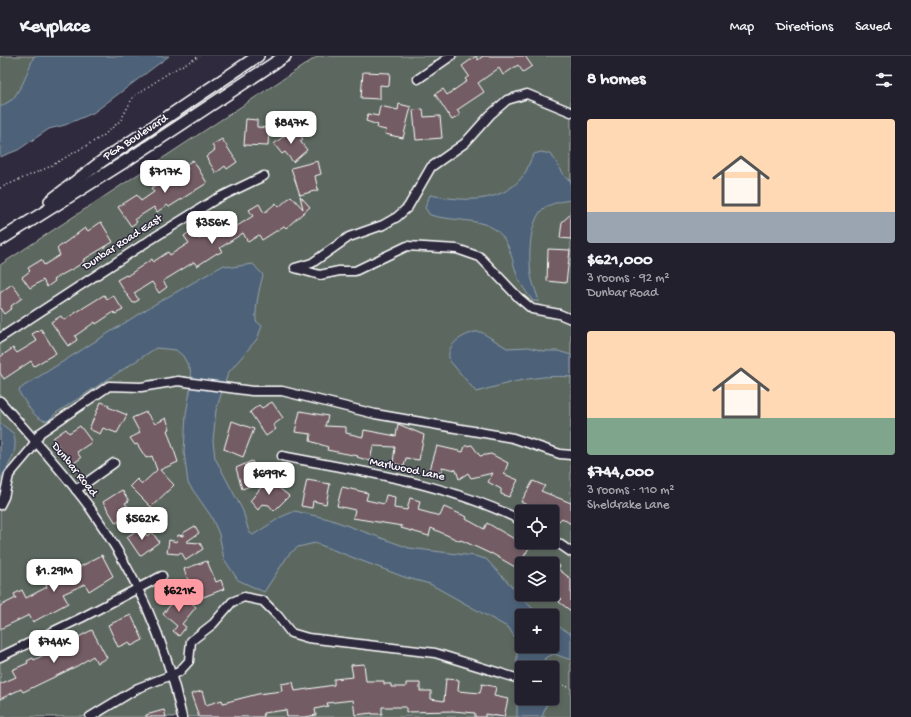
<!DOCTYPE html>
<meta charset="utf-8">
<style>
:root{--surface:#23202e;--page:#2f2d3a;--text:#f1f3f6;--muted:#a3a3aa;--line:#403e4a;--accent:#ff9aa2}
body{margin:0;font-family:"Gochi Hand",sans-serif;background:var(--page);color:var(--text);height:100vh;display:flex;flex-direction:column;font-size:15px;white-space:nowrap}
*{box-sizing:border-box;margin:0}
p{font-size:13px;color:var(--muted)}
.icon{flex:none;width:22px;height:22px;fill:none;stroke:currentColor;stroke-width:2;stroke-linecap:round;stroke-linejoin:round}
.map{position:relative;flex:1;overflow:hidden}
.drawer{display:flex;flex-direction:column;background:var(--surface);width:340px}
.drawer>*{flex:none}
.buttons{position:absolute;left:515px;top:449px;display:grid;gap:8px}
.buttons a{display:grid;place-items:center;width:44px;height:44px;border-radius:4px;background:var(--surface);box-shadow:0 2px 6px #0003,0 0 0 1px var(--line);font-size:20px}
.price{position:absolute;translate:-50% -34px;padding:0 9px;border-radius:8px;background:#fff;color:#222;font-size:13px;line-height:26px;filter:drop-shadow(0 1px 2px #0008)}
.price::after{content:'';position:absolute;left:50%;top:24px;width:12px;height:9px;margin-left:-6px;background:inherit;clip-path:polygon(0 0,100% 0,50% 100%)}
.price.on{background:var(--accent);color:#111}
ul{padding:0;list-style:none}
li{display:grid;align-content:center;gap:8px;height:212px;padding:0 16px}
li span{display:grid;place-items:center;height:124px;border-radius:4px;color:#555}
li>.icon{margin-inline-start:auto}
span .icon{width:72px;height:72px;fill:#fffc;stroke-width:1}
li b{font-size:17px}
h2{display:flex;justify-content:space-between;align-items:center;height:48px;padding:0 16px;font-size:17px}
header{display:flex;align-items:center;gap:24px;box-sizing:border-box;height:56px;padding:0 20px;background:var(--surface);border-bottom:1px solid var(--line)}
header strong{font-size:19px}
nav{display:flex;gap:22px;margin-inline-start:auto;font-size:14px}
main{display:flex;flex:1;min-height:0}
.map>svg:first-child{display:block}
</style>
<header>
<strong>Keyplace</strong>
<nav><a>Map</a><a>Directions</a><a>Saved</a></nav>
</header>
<main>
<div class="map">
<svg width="571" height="661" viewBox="0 0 571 661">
<rect width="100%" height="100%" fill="#2f2a3d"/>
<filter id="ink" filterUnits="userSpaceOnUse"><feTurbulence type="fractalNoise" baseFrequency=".025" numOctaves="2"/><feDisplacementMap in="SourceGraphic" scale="8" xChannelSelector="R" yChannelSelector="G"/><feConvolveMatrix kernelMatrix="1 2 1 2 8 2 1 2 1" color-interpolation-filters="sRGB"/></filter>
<g filter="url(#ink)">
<!-- green -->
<g fill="#5c685e" stroke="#aeb4ae" fill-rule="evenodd">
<path d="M0,0H124L0,82Z"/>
<path d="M318,0H571V661H0V209ZM522,456H552V486H522ZM522,508H552V538H522ZM522,560H552V590H522ZM522,612H552V642H522Z"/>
</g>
<!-- water -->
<g fill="#4d6278" stroke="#94a1ae">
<path d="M34,0H169L93,57L65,69L49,73L18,94L0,101V51L13,43L23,27Z"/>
<path d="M541,96L551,98L566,122L571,125V144C562,145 552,147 544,152C528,165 528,206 532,224C534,231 537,238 539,245H533C527,237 520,228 517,219C510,198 509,176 484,168C467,163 447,164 430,159L425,152L430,139C462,145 501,149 523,120C528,114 529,105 534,98Z"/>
<path d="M253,208L263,219C259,233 255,253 256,265L262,270L257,283L228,317L216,354L213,385L215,402L243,455L249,476L253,479L281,461L295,455L329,463L409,492L474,500L486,503L532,552L543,560H522V590H552V566L571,578V604L554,598L545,602L543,608L544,612H522V642H549L542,661H517V595L515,582L509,572L430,528L404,521L315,487L298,491L289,498L264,536L238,524L224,503L219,478L211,460L188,427L184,396L186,358L192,324L190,313L183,300L176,294L156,292L56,357L48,365C34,364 28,349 20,338L19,334L24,330L150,251L224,209L232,211Z"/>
<path d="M475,276H481L507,292L529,291L543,295H558L571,299V321C537,318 509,327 476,336L450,305C444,289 463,279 475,276Z"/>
<path d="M0,367L13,377C20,395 8,409 0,424Z"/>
</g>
<!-- building -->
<g fill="#735c64" stroke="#fff">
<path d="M476,0L478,4L483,0H525L532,10L523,16L518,9L503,19L499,12L478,27L484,36L457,54L460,59L452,64L435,38L443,33L447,39L467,25L465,23L469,20L462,10Z"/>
<path d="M363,16L390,17L389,30L380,29V43L361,42Z"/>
<path d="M399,48L411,51L403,82L385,78L386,74L377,72L378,69L366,65L368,58L378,60L380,50L398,54Z"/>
<path d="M423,53L424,61L440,60L442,82L416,84L413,54Z"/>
<path d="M246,63L257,64V71L269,72L268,90L244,89Z"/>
<path d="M294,72L303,83L300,85L307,94L293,106L285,96L282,98L274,88Z"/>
<path d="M222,83L237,106L227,113L225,110L216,117L206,101L215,94L212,89Z"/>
<path d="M193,104L207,127L169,151L167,149L157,156L154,151L135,163L137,166L131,170L118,151L137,139L141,145L154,136L151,132L170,120L173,124L188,113L185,109Z"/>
<path d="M318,105L321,118L315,120L318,134L300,139L291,112Z"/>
<path d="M291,140L303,153L300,140L310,151L286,172L284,170L262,184L259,179L248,186L243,177L220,192L223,195L217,198V197L197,210L194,206L163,225L167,231L159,237L152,226L134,237L139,244L133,247L117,224L126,219L127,220L152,203L153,206L168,196L170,199L189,187L184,180L193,173L199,183L220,169L216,162L224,157L234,172L253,160L249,154L259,148L264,157L276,147L279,151Z"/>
<path d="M571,158V183L560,182L562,166Z"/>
<path d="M101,166L113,186L83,204L84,206L76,211L54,223L55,225L47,231L43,224L30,232L22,221L30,215L28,212L41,204L44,209L60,199L57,193L59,191L85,172L88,175Z"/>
<path d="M548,193L570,194L566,227L547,225Z"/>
<path d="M12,228L22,242L11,250L12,252L4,258L0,252V237Z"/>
<path d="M104,239L107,243L113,239L123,254L115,258L114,256L96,268L95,266L75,280L77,284L68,290L51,266L61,260L64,264Z"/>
<path d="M41,273L56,297L34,310L31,305L4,323L0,317V301L13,292L17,297L37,285L32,278Z"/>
<path d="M101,346L109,349L108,351L127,359L117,377L103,372L100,378L89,373Z"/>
<path d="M272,346L283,362L273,369L276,373L266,380L250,356L259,349L262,352Z"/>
<path d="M300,355L328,360L325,370L346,371V377L363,381L364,374L396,380L398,368L424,379L419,404L406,402L404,410L393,407L395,391L373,390L370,405L357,401L358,400L327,394L328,391L310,385L311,378L295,376Z"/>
<path d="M146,356L155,368L166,362L170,373L167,374L178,406L160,414L174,429L151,451L130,430L137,423L142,428L157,414L152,400L146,402L137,388L135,389L130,382L140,377L132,362Z"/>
<path d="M232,365L254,373L243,401L224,393Z"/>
<path d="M80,370L92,386L77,396L81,402L71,409L53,382L66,373L69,377Z"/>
<path d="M472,389L480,400L491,398L508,407L504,418L518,424L509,441L501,438V433L488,426L493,417L471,422L468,417L459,423L456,414L442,411V417L430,414L437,390L463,396L465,390Z"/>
<path d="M252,405L258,427L242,433L236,412Z"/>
<path d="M268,423L289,440L274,455L269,449L262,448L258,454L250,445Z"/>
<path d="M307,424L330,428L326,448L313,445L312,452L301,450Z"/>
<path d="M533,425L545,430L541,435L571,447V468L562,462L556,468L552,465V456H540L521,446Z"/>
<path d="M342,431L368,437L366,444L384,448L386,439L395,441L394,452L407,454L410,442L420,445L418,454L440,460L444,451L467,461L466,463L484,473L487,467L518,485L519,483L530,490L522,504V515L491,497V498L461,484L460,485L431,472L429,480L401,472L402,470L353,462L355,454L337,450Z"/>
<path d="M122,434L129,445L125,447L132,457L116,467L103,446Z"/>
<path d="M195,470L199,477L186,486L200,487L203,493L186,504L181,496L178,498L167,497L169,484L177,486L178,479L183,480V477Z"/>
<path d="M141,471L147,480L152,476L159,486L140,500L127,481Z"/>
<path d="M102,499L113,520L89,535L85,528L63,538L68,547L33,566L29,559L0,573V550L16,542L14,538L22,534L26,542L47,531L45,526L63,517L65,519Z"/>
<path d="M552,504L560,510L558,513L571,523V555L559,546L562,543L552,535Z"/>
<path d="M207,505L216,526L221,524L224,533L193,545L188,533L191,532L184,513Z"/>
<path d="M180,537L196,551L182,568L186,571L179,580L173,575L177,570L163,558Z"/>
<path d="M131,559L143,584L131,590L129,586L118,591L108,569Z"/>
<path d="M92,574L107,602L97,607L93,600L77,610L23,636L21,633L0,643V628L16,621L12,614L28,607L27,605L33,602L34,604Z"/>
<path d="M364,608L366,625H384V628H391V631H406V627H420V635H431V643L444,645L446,623L459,624L458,635L480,637L482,628L496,631L494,640L508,643L504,661L485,658V661H475V657L453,655L406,656V651H382V658H372V657L355,659L353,644L327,647L328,650L315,653L316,659L305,661H287L286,654L263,657L264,661H199L191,638L202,635L206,649L222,644L223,647L258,638L282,635L281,628L293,626L295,635L334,629V623L353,621L351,609Z"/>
<path d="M164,654L166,661H146V659Z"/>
</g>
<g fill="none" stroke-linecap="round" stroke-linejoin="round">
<!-- minor casing -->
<g stroke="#fff" stroke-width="11">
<g id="minor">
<path d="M418,23L451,0"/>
<path d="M571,56L527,38L507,44L490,59L465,87L431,111L408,151L397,161L383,169L349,181L312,207L295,212L320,219L339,215H355L407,190L457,193L480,201L519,242L532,253L559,258L571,263"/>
<path d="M0,282L150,184L216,143L264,120"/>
<path d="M0,345C30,379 61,413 88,449C133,512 166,585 182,661"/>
<path d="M282,400C363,416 448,427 522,465"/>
<path d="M76,434L114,407"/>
<path d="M0,449L4,441L9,419L31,393L40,377L109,330L141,331L178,325L252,335H282L375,358L513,382L560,398L571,399"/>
<path d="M552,483L571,496"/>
<path d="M0,601L81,562L162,520"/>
<path d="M90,661L138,632L179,616L189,605L191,585L213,568L232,546L244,541L263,545L278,560L291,577L308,582L435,597L516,622"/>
</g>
</g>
<!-- major casing -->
<g stroke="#fff" stroke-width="14">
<g id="major">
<path d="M50,145L102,105L258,0"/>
<path d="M0,184L129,103L285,0"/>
</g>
</g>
<!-- path -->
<g stroke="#fff" stroke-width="1.5" stroke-dasharray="1 3" stroke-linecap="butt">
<path d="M0,132L49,111L103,80L121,64L133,41L170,16L200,0"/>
<path d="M552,625L571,632"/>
</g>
<!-- minor -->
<use href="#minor" stroke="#2f2a3d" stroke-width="8"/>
<!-- major -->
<use href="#major" stroke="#2f2a3d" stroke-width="11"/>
</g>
</g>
<g text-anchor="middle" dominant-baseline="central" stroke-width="3" stroke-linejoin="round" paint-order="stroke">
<!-- street labels -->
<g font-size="12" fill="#fff" stroke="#2f2a3d">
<text transform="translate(136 82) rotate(-33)">PGA Boulevard</text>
<text transform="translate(123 187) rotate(-33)">Dunbar Road East</text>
<text transform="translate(74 414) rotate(51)">Dunbar Road</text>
<text transform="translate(407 414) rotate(12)">Marlwood Lane</text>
</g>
</g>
</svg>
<div class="buttons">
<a><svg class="icon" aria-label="locate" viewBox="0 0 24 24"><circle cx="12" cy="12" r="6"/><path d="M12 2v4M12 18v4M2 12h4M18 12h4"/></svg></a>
<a><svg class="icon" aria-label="layers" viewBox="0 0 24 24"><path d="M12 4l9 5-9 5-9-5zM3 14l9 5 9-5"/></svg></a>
<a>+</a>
<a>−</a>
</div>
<b class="price" style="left:291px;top:89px">$847K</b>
<b class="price" style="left:165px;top:138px">$717K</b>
<b class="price" style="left:212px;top:189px">$356K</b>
<b class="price" style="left:269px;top:440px">$699K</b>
<b class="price" style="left:142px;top:485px">$562K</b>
<b class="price" style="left:54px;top:537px">$1.29M</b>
<b class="price on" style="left:179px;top:557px">$621K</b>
<b class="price" style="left:54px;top:608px">$744K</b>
</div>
<section class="drawer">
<h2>8 homes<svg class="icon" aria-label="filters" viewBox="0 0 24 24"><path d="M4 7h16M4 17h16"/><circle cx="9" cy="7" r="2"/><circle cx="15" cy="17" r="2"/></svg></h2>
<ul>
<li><span style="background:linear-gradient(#ffd9b3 75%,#9aa5b1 0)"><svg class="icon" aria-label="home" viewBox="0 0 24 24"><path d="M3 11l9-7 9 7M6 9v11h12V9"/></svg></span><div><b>$621,000</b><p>3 rooms · 92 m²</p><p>Dunbar Road</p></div></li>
<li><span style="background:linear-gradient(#ffd9b3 70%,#7fa58c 0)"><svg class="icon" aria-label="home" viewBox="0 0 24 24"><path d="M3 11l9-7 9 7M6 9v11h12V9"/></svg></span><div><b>$744,000</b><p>3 rooms · 110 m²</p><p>Sheldrake Lane</p></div></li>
</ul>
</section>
</main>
